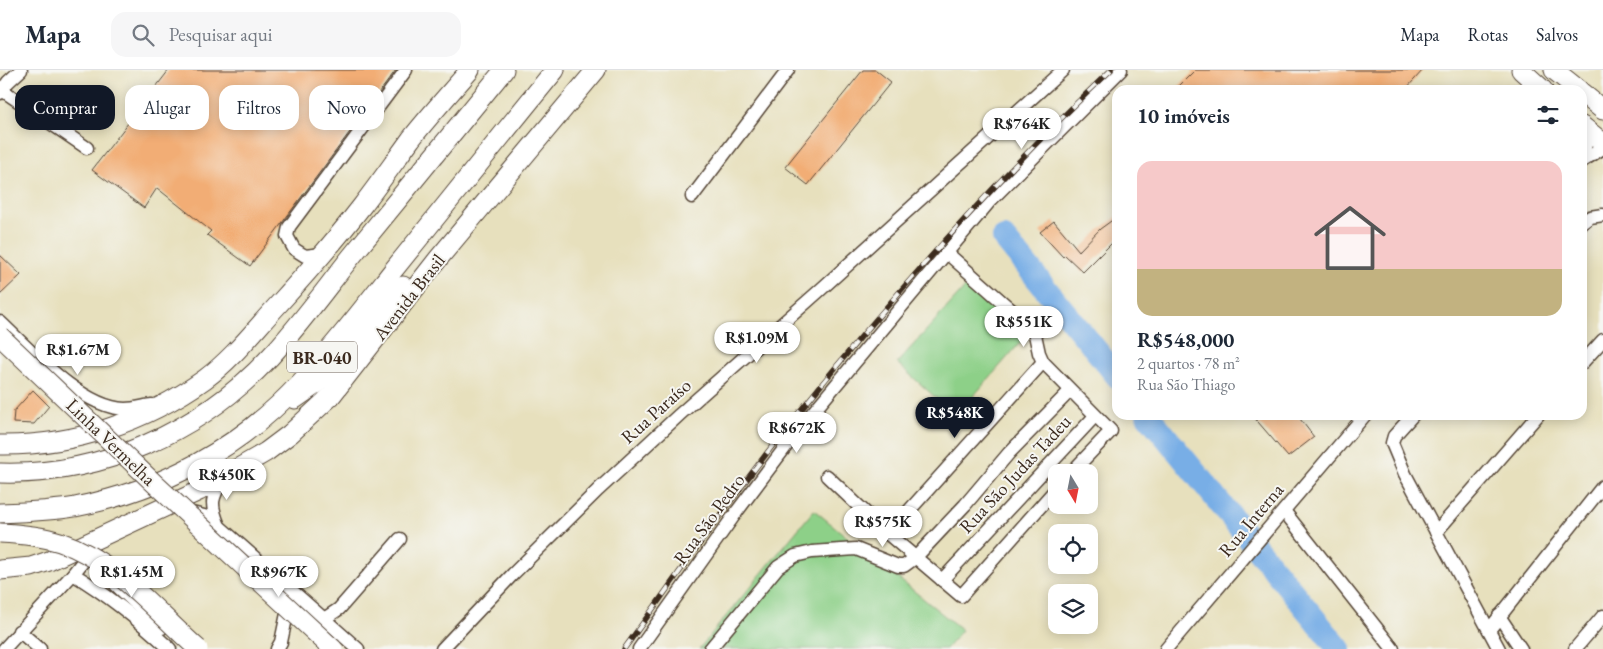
<!DOCTYPE html>
<html lang="pt">
<meta charset="utf-8">
<style>
:root{--surface:#fff;--page:#f6f6f7;--text:#1f2937;--muted:#747a83;--line:#e0e1e3;--accent:#111827}
body{margin:0;font-family:"EB Garamond",serif;background:var(--page);color:var(--text);height:100vh;display:flex;flex-direction:column;font-size:19px;white-space:nowrap}
*{box-sizing:border-box;margin:0}
p{font-size:16px;color:var(--muted)}
.icon{flex:none;width:28px;height:28px;fill:none;stroke:currentColor;stroke-width:2;stroke-linecap:round;stroke-linejoin:round}
.map{position:relative;flex:1;overflow:hidden}
.side{position:absolute;left:1112px;top:15px;width:475px;height:335px;display:flex;flex-direction:column;background:var(--surface);border-radius:15px;box-shadow:0 2px 12px #0003}
.side>*{flex:none}
.top-card{position:absolute;left:15px;top:15px;width:475px;height:45px;display:flex;gap:10px}
.needle{width:32px;rotate:170deg}
.buttons{position:absolute;left:1048px;top:394px;display:grid;gap:10px}
.buttons a{display:grid;place-items:center;width:50px;height:50px;border-radius:10px;background:var(--surface);box-shadow:0 2px 12px #0003;font-size:25px}
.price{position:absolute;translate:-50% -42px;padding:0 11px;border-radius:18px;background:#fff;color:#222;font-size:16px;line-height:32px;filter:drop-shadow(0 1px 2px #0008)}
.price::after{content:'';position:absolute;left:50%;top:30px;width:15px;height:11px;margin-left:-8px;background:inherit;clip-path:polygon(0 0,100% 0,50% 100%)}
.price.on{background:var(--accent);color:#fff}
ul{padding:0;list-style:none}
li{display:grid;align-content:center;gap:10px;height:265px;padding:0 25px}
li+li{border-top:1px solid var(--line)}
li span{display:grid;place-items:center;height:155px;border-radius:15px;color:#555}
li>.icon{margin-inline-start:auto}
span .icon{width:90px;height:90px;fill:#fffc;stroke-width:1}
li b{font-size:21px}
h2{display:flex;justify-content:space-between;align-items:center;height:60px;padding:0 25px;font-size:21px}
.pill{padding:0 18px;border-radius:15px;background:var(--surface);box-shadow:0 2px 12px #0003;font-size:18px;line-height:45px}
.pill.on{background:var(--accent);color:#fff}
header{display:flex;align-items:center;gap:30px;box-sizing:border-box;height:70px;padding:0 25px;background:var(--surface);border-bottom:1px solid var(--line)}
header strong{font-size:24px}
nav{display:flex;gap:28px;margin-inline-start:auto;font-size:18px}
.search{width:350px;height:45px;background:var(--page);display:flex;align-items:center;gap:12px;box-sizing:border-box;padding:0 18px;border-radius:15px;color:var(--muted);font-size:19px}
.map>svg:first-child{display:block}
</style>
<header>
<strong>Mapa</strong>
<div class="search"><svg class="icon" aria-label="search" viewBox="0 0 24 24"><circle cx="10" cy="10" r="6"/><path d="M15 15l6 6"/></svg>Pesquisar aqui</div>
<nav><a>Mapa</a><a>Rotas</a><a>Salvos</a></nav>
</header>
<div class="map">
<svg width="1603" height="579" viewBox="0 0 1603 579">
<rect width="100%" height="100%" fill="#f6f6f2"/>
<filter id="ink" filterUnits="userSpaceOnUse"><feTurbulence type="fractalNoise" baseFrequency=".02" numOctaves="2"/><feDisplacementMap in="SourceGraphic" scale="10" xChannelSelector="R" yChannelSelector="G"/><feConvolveMatrix kernelMatrix="1 2 1 2 8 2 1 2 1" color-interpolation-filters="sRGB"/></filter>
<filter id="wash" filterUnits="userSpaceOnUse"><feTurbulence type="fractalNoise" baseFrequency=".0096" numOctaves="4" result="noise"/><feDisplacementMap in="SourceGraphic" scale="20" xChannelSelector="R" yChannelSelector="G"/><feGaussianBlur stdDeviation="1.12" result="paint"/><feColorMatrix in="noise" values="0 0 0 0 0 0 0 0 0 0 0 0 0 0 0 0 0 1.4 0 .05"/><feComposite in="paint" operator="in"/></filter>
<g filter="url(#wash)">
<rect width="100%" height="100%" fill="#e7e0bd"/>
<!-- green -->
<g fill="#8dd088" stroke="#647d53">
<path d="M969,213L1027,265L956,346L897,293Z"/>
<path d="M814,440L962,560L946,579H699Z"/>
</g>
<g fill="none" stroke-linecap="round" stroke-linejoin="round">
<!-- river -->
<g stroke="#78aee6" stroke-width="24">
<path d="M1004,168L1118,307"/>
<path d="M1148,345L1339,579"/>
</g>
</g>
<g id="blocks">
<!-- building -->
<g fill="#f2ad74">
<path d="M169,0H396L250,196L207,165L211,161L157,118L144,138L92,100Z"/>
<path d="M863,0H876L891,12L808,115L785,97Z"/>
<path d="M1195,0H1423L1405,20H1175Z"/>
<path d="M1118,146V167L1083,202L1065,185L1063,187L1040,162L1054,151L1079,181L1100,159Z"/>
<path d="M0,185L21,205L0,225Z"/>
<path d="M33,320L49,336L34,354L13,353L14,341Z"/>
<path d="M1252,345H1297L1314,367L1288,387Z"/>
</g>
</g>
</g>
<g filter="url(#ink)">
<use href="#blocks" fill-opacity="0" stroke="#554536" stroke-width="1"/>
<g fill="none" stroke-linecap="round" stroke-linejoin="round">
<!-- minor casing -->
<g stroke="#554536" stroke-width="15">
<g id="minor">
<path d="M2,20L87,78"/>
<path d="M0,23L8,12L21,0"/>
<path d="M1582,86L1590,63"/>
<path d="M1582,91L1603,78"/>
<path d="M692,127L788,0"/>
<path d="M1582,153L1590,147L1603,145"/>
<path d="M947,183L1034,260L1039,283L1043,292L1111,361L1072,402"/>
<path d="M322,184L305,186L294,179L287,166L289,157L406,0"/>
<path d="M0,252C30,280 82,338 125,339C134,339 144,336 152,335"/>
<path d="M1582,293L1603,270"/>
<path d="M1413,345L1394,366L1392,373L1405,404L1499,579"/>
<path d="M827,406L888,464L961,526L1056,419"/>
<path d="M1284,441L1393,579"/>
<path d="M188,442L204,446L219,456L358,579"/>
<path d="M219,456C209,432 212,428 224,407"/>
<path d="M1436,462L1538,345"/>
<path d="M888,464L1043,292"/>
<path d="M73,504C108,525 140,551 170,579"/>
<path d="M942,510L1095,346"/>
<path d="M116,515L162,558"/>
<path d="M1499,546L1521,579"/>
<path d="M324,549L339,539L400,469"/>
<path d="M1489,560L1603,416"/>
<path d="M19,561L40,579"/>
<path d="M4,579L73,504L92,480"/>
<path d="M277,579L281,572L289,534"/>
<path d="M442,579L513,504L598,420L679,345L818,222L1063,0"/>
<path d="M639,579L738,440L799,359L990,131L1121,0"/>
<path d="M710,579L778,497L795,486L812,482L856,479L898,496H904L915,488L965,435L1009,383L1070,321"/>
<path d="M1166,579L1365,345"/>
<path d="M1575,579L1603,546"/>
</g>
</g>
<!-- highway casing -->
<g stroke="#554536" stroke-width="21">
<g id="highway">
<path d="M1521,0L1543,20"/>
<path d="M1554,0L1579,20"/>
<path d="M1582,23L1603,40"/>
<path d="M1582,56L1603,73"/>
<path d="M295,329L318,313L403,216"/>
<path d="M0,375C74,376 145,352 205,309C232,289 253,262 276,237C306,204 335,171 362,136C379,114 395,91 411,69C430,45 450,23 470,0"/>
<path d="M0,403C102,406 201,361 270,287C299,256 324,221 351,187C402,125 453,62 504,0"/>
<path d="M0,443C25,442 51,441 75,437C162,420 240,378 300,313C332,279 362,240 391,203C446,135 500,67 555,0"/>
<path d="M0,500L31,497L49,491L199,421L266,382L290,364L331,326L438,189L596,0"/>
</g>
</g>
<!-- minor -->
<use href="#minor" stroke="#fff" stroke-width="12"/>
<!-- highway -->
<use href="#highway" stroke="#fff" stroke-width="19"/>
<!-- rail casing -->
<g stroke="#3b2a1e" stroke-width="5.5">
<path id="rail" d="M624,579C677,506 728,432 784,361C885,234 993,112 1111,0"/>
</g>
<!-- rail -->
<use href="#rail" stroke="#f6f6f2" stroke-width="4" stroke-dasharray="11" stroke-linecap="butt"/>
<!-- highway-bridge casing -->
<g stroke="#554536" stroke-width="21" stroke-linecap="butt">
<g id="highway-bridge">
<path d="M0,266L155,414L333,579"/>
<path d="M0,463C20,464 41,466 60,472C115,490 156,542 198,579"/>
</g>
</g>
<!-- highway-bridge -->
<use href="#highway-bridge" stroke="#fff" stroke-width="19"/>
</g>
</g>
<g text-anchor="middle" dominant-baseline="central" stroke-width="4" stroke-linejoin="round" paint-order="stroke">
<!-- shield labels -->
<rect fill="#f6f6f2" stroke="#73675e" stroke-width="1" x="287" y="271.5" width="70" height="31" rx="4"/>
<g font-size="18" font-weight="bold" fill="#3b2a1e">
<text x="322" y="287">BR-040</text>
</g>
<!-- street labels -->
<g font-size="19" fill="#3b2a1e" stroke="#f6f6f2">
<text transform="translate(409 227) rotate(-52)">Avenida Brasil</text>
<text transform="translate(656 341) rotate(-42)">Rua Paraíso</text>
<text transform="translate(111 372) rotate(44)">Linha Vermelha</text>
<text transform="translate(1015 404) rotate(-47)">Rua São Judas Tadeu</text>
<text transform="translate(709 449) rotate(-54)">Rua São Pedro</text>
<text transform="translate(1251 450) rotate(-50)">Rua Interna</text>
</g>
</g>
</svg>
<div class="buttons">
<a><svg class="needle" viewBox="-14 -14 28 28"><path d="M0-13l5 13h-10z" fill="#e53935"/><path d="M0 13l5-13h-10z" fill="#747a83"/></svg></a>
<a><svg class="icon" aria-label="locate" viewBox="0 0 24 24"><circle cx="12" cy="12" r="6"/><path d="M12 2v4M12 18v4M2 12h4M18 12h4"/></svg></a>
<a><svg class="icon" aria-label="layers" viewBox="0 0 24 24"><path d="M12 4l9 5-9 5-9-5zM3 14l9 5 9-5"/></svg></a>
</div>
<b class="price" style="left:1022px;top:80px">R$764K</b>
<b class="price" style="left:1024px;top:278px">R$551K</b>
<b class="price" style="left:757px;top:294px">R$1.09M</b>
<b class="price" style="left:78px;top:306px">R$1.67M</b>
<b class="price on" style="left:955px;top:369px">R$548K</b>
<b class="price" style="left:797px;top:384px">R$672K</b>
<b class="price" style="left:227px;top:431px">R$450K</b>
<b class="price" style="left:883px;top:478px">R$575K</b>
<b class="price" style="left:132px;top:528px">R$1.45M</b>
<b class="price" style="left:279px;top:528px">R$967K</b>
<div class="top-card">
<a class="pill on">Comprar</a>
<a class="pill">Alugar</a>
<a class="pill">Filtros</a>
<a class="pill">Novo</a>
</div>
<section class="side">
<h2>10 imóveis<svg class="icon" aria-label="filters" viewBox="0 0 24 24"><path d="M4 7h16M4 17h16"/><circle cx="9" cy="7" r="2"/><circle cx="15" cy="17" r="2"/></svg></h2>
<ul>
<li><span style="background:linear-gradient(#f6c9c9 70%,#c2b280 0)"><svg class="icon" aria-label="home" viewBox="0 0 24 24"><path d="M3 11l9-7 9 7M6 9v11h12V9"/></svg></span><div><b>R$548,000</b><p>2 quartos · 78 m²</p><p>Rua São Thiago</p></div></li>
</ul>
</section>
</div>
